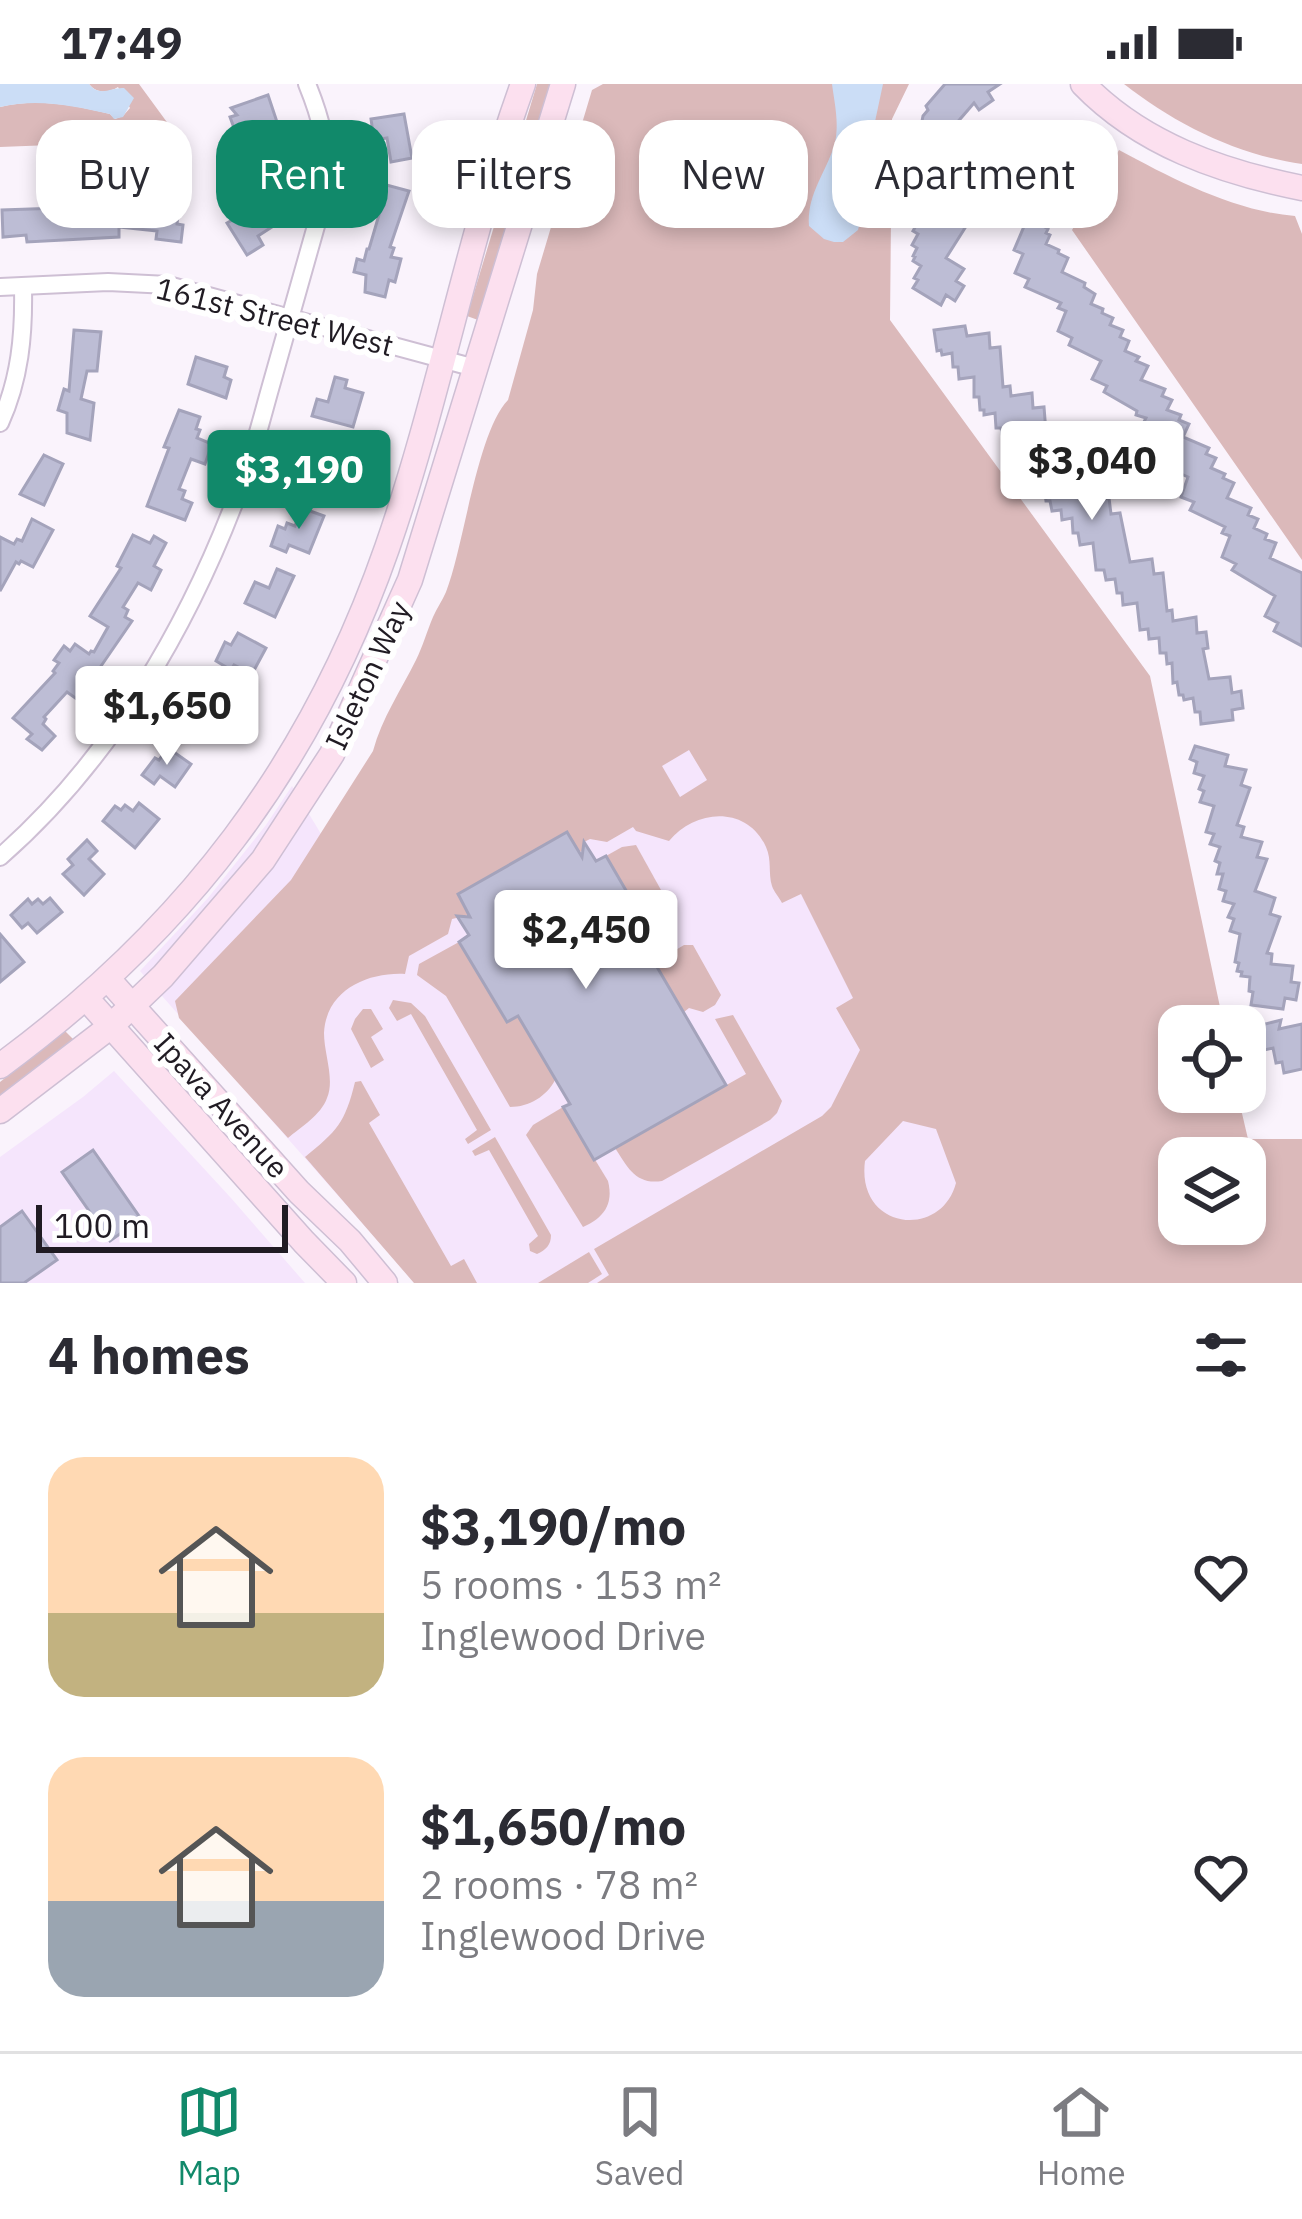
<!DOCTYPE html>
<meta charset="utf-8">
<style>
:root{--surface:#fff;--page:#f2f2f3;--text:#2b2b33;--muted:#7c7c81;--line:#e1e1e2;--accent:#11896a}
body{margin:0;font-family:"IBM Plex Sans",sans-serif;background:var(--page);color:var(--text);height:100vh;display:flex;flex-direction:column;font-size:45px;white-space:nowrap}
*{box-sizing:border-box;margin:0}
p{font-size:39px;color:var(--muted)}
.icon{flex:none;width:66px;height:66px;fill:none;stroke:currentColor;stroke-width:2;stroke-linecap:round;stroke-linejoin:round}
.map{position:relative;height:1199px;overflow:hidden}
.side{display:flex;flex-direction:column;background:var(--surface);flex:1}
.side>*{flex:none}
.hud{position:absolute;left:36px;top:36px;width:1230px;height:108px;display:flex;gap:24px}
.fabs{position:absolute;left:1158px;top:921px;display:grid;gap:24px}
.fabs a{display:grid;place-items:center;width:108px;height:108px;border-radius:24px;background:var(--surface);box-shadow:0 6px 18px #0003;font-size:60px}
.scale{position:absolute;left:36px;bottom:30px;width:252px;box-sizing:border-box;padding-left:12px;border:6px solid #201b23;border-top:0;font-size:33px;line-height:42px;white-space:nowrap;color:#201b23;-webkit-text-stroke:9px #fff;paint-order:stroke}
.price{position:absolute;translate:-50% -102px;padding:0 27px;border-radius:12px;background:#fff;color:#222;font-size:39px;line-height:78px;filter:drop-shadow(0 3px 6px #0008)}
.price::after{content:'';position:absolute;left:50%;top:72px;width:36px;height:27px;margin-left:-18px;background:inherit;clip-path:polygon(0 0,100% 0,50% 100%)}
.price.on{background:var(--accent);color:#fff}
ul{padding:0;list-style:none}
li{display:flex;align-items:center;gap:36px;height:300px;padding:0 48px}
li span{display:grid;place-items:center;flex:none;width:336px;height:240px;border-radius:36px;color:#555}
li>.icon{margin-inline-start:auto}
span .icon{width:144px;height:144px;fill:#fffc;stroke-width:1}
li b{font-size:51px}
h2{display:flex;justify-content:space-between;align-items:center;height:144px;padding:0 48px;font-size:51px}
.chip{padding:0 42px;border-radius:36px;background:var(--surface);box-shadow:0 6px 18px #0003;font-size:42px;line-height:108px}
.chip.on{background:var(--accent);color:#fff}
.status{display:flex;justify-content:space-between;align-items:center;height:84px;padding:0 60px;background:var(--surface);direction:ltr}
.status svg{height:33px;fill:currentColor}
.tabs{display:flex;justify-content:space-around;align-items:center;height:168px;border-top:3px solid var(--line);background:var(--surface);font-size:33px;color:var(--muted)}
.tabs a{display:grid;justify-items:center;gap:6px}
.tabs .on{color:var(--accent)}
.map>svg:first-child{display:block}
</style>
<div class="status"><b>17:49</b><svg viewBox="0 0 49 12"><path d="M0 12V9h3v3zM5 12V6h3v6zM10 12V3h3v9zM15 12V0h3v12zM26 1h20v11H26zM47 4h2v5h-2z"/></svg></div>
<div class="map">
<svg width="1302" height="1199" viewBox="0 0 1302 1199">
<rect width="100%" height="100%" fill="#faf3fc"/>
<!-- built -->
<g fill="#f5e5fc">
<path d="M816,537L1062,1199H415L140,887L208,814L266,741L292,702L352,801Z"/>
<path d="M114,987L231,1114L305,1199H0V1073L83,1013Z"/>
</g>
<!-- green -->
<g fill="#dbb9ba" fill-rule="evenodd">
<path d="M89,0H139L180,56L0,63V23C37,14 73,21 110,30L115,35L123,32L130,24L118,3C108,9 97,10 89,0Z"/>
<path d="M537,0H551L478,236L467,232Z"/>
<path d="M603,0H909L892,35L890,236L1150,592L1224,942H1179V1008H1237L1248,1055H1302V1199H597L609,1191L594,1165L822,1032L831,1023L860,966L836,924L853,914L801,810L782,819C779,813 774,808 772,802C768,789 772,776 766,763C747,721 695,725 669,757L636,747L633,743L607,758L590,755L584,758L583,767L579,768L566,748L458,810L469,831L452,835L448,850L409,872L405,890C368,888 326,906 324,949C324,970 335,995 327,1014C321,1031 301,1043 288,1054L179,934L175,917L291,796L373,667C382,634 401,606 416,576C423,562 427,547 433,533C437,524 442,517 446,508C464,462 477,348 508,316L533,226L537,190L592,6ZM689,666L707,696L680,713L662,682ZM903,1037L936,1045L956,1099C941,1156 856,1146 865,1077ZM1179,1074H1245V1140H1179Z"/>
<path d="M1124,0H1302V80C1237,71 1175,40 1124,0Z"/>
<path d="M1119,66C1173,95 1234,127 1295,132L1302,150V476L1072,146Z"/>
<path d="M636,761L676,833L670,843L653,853L606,772L622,763Z"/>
<path d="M459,858L506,938L518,932L555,996C547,1012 529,1023 510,1023L446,912L417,891L419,880Z"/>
<path d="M684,861H693L721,911L715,921L703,928L689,924L684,928L657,882L664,873Z"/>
<path d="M393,916L411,919L425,932L491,1046L468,1060L465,1055L477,1046L411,930L397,937L389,924Z"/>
<path d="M363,925H371L383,945L371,953L384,976L371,984L351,945L355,935Z"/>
<path d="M733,931L782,1017L777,1029L770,1036L662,1097C636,1101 628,1084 615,1064L746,990L715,935Z"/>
<path d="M65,947L74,956L0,1013V998Z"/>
<path d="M361,997L380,1031L369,1039L451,1182L464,1175L477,1199H414L305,1073C337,1047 345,1039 355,998Z"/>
<path d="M563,1023L608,1097C614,1121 603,1134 583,1143L526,1051L533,1041Z"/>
<path d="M495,1053L551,1151C551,1161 546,1166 537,1170L530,1167L529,1160L538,1152L489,1066L475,1072L472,1067Z"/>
<path d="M589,1168L602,1190L588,1199H538Z"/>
</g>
<!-- water -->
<g fill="#cbddf6">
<path d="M0,0H89C100,14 111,3 124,4L134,14L123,33L114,35L110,30C73,22 38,14 0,23Z"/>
<path d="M832,0H883L873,47L879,63L858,146L843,158H834L824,155L809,142C807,113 822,94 832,68C841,47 835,22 832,0Z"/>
</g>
<!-- building -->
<g fill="#bdbdd5" stroke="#a4a3bb" stroke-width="3">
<path d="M945,0H1000L988,8L993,16L979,26L974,19L955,41L971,56L960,68L967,73L942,103L951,108L946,116L964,126L956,138L965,144L946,174L964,185L956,197L964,202L955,217L946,211L941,221L913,204L918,196L914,194L921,182L913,177L915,173L913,172L917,164L912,161L918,150L913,147L918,138L915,136L924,123L915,117L918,106L913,103L929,77L916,65L930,44L922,37L923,32L928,26L926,22Z"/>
<path d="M268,11L278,41L269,44L275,60L271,61L273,69L250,77L244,62L241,63L230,33L237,31L231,24Z"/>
<path d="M404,30L412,74L391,78L387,54L374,56L371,35Z"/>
<path d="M1041,45L1050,52L1055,45L1080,66L1074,73L1078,75L1068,87L1076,93L1071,104L1074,107L1064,119L1037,96L1045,87L1028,75L1036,64L1029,59Z"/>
<path d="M379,99L409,107L390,163L394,164L391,173L401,175L395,198L389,196L385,213L365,208L366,191L354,188L357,175L364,177L367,165H369L381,124L372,121Z"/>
<path d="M152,108L168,110L167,120L179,121L177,140L183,141L181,158L156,155L157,147L119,143V153L27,158L26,151L3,153L2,126L118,122V128L150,131Z"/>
<path d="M260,120L262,124L267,122L278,139L258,152L263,161L247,171L227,139Z"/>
<path d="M1028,133L1048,145L1046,149L1050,151L1046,160L1059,166L1058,169L1068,174L1062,188L1085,199L1084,203L1095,210L1091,220L1103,225L1102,229L1113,234L1110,241L1123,246L1120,253L1129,257L1125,267L1139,273L1136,277L1148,282L1141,296L1165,305L1162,312L1172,316L1167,326L1181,331L1179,336L1189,340L1183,353L1209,364L1206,370L1216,374L1211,384L1225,390L1223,394L1234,399L1227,414L1251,424L1248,431L1258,435L1254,444L1267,450L1265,455L1276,459L1270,474L1302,489V562L1274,547L1278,539L1265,532L1275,512L1232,486L1236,480L1222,473L1230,452L1222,449L1225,443L1190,426L1194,418L1181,413L1188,393L1179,389L1181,385L1147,368L1150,361L1136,353L1146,334L1136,331L1137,327L1104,308L1107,302L1092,295L1101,277L1069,261L1072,254L1058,247L1066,227L1058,224L1061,219L1025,203L1029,195L1015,189L1023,170L1014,166Z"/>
<path d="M965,242L967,252L989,249L990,264L1000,263L1003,303L1010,302L1011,312L1032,309L1033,324L1044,323L1047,361H1051L1053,370L1075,367L1077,382H1086L1091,417L1109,414L1111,430L1120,429L1130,478L1152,475L1154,490L1163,489L1167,527L1172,526L1173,537L1196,533L1197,549L1206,548L1208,564L1203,565L1209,595L1230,593L1232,609L1241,607L1243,624L1232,626L1233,636L1201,640L1200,628H1195L1193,614L1184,616L1183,611H1179L1177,598L1173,599L1172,579L1167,580L1166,569H1160L1159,554L1149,555L1148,545L1140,546L1137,519L1123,521L1122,509H1117L1115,495L1106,496L1104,486H1096L1093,459L1080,461L1078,449H1073L1072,434L1062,436L1061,426L1052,427L1050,417H1046L1044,402H1039L1038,388L1027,389V385H1022L1021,373H1017V353L1003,355L1001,344H996L995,329L984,331V326H980L979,313H974V293L959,295L958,283H953L952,269L942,271L941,266L937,267L934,246Z"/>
<path d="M74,246L101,248L97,287H87L81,315L94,319L90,356L67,349V329L58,326L64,305L69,307Z"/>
<path d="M196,273L227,283L224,293L231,296L226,314L188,300Z"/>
<path d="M335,293L347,296L345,304L363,309L353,343L312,332L317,315L328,318Z"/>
<path d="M179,326L200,333L196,345L200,346L197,354L212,360L205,380L191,375L179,405L185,407L182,415L192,419L185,436L147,422L169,364L164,363Z"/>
<path d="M308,355L346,368L337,395L307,385L311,373L303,370Z"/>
<path d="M44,371L63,380L44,421L20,410Z"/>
<path d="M302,424L324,432L309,469L289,461L286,468L271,462L278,442L285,445L287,439L295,442Z"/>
<path d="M32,435L53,446L33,483L21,477L19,480L16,478L0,507V453L14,460L17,455L22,457Z"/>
<path d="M133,451L150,459L154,452L166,459L154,482L161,486L151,506L138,499L123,523L128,526L125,533L132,537L99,585L102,587L85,611L83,609L78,616L67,608L44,633L46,635L43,640L55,652L42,666L27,655L32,650L13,634L55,589L53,587L59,579L54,576L64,562L70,567L75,560L89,570L91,567L94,568L108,543L90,532L121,484L117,482Z"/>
<path d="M277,485L294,492L275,533L245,519L255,498L269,504Z"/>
<path d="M238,549L266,564L252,590L234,581L231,586L216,577L225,558L231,561Z"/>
<path d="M207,607L219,613L215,621L227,628L213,654L197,645L194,648L179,638L190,621L194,624Z"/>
<path d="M1195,662L1228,671L1225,682L1246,686L1241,701L1250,704L1237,741L1244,743L1241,753L1262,758L1257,773L1267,775L1255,807L1275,814L1270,830L1280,833L1267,869L1272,870L1271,880L1293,882L1291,898L1299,899L1296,916L1285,914L1283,925L1251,921L1253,908L1249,907L1250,893L1241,892L1242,888L1237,887L1239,879L1235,878L1240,850L1230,847L1234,835L1228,833L1234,820L1223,817L1226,807L1219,805L1223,790H1217L1220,779L1215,777L1220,763L1210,760L1214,750L1206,748L1214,722L1200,718L1204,707L1199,705L1204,692L1194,689L1197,678L1190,675Z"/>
<path d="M168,664L191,680L175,703L160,692L154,700L142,691L155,674L159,676Z"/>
<path d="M139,719L159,735L135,764L103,737L115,722L121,726L125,721L133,727Z"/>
<path d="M567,748L582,773L584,758L596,777L606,772L653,853L643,859L726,1001L594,1076L563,1023L570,1020L518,932L507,938L459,858L469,851L457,832L470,833L458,810Z"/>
<path d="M87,756L97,767L89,775L104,790L84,811L63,790L73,781L68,775Z"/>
<path d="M50,814L62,828L37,849L28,839L22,844L11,831L28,815L32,820L38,815L43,820Z"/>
<path d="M0,850L24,878L0,898Z"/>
<path d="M1281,936L1279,945L1302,940V985L1284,989L1282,978L1276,979L1273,964L1264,966L1262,956L1253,958L1250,944Z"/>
<path d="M93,1066L141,1135L110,1157L62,1088Z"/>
<path d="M22,1127L57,1176L24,1199H0V1143Z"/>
</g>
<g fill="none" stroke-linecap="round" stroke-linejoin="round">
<!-- street casing -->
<g stroke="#cebfd4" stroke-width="20">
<g id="street">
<path d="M0,203L108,198L168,201L475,284"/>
<path d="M0,339C20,295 24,251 23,203"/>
<path d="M0,773C112,675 190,540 241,401C253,370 261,337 270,305C289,238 308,170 327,103C329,65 321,34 307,0"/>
</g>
</g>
<!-- secondary casing -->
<g stroke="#cebfd4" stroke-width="27">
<g id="secondary">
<path d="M1083,0C1141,60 1221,88 1302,104"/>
<path d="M108,895L299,1108L350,1157L385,1199"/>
<path d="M86,914L304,1158L344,1199"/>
<path d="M0,982C185,846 311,682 387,464C440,312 468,152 523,0"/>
<path d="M0,1027L111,942L163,892L263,776L332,670L410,496L563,0"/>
</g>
</g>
<!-- street -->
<use href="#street" stroke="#fff" stroke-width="16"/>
<!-- secondary -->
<use href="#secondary" stroke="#fce0ef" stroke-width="24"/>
</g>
<g text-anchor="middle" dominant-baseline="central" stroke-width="12" stroke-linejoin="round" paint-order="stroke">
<!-- street labels -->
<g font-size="30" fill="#201b23" stroke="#fff">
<text transform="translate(275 232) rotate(14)">161st Street West</text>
<text transform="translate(367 591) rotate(-65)">Isleton Way</text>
<text transform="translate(222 1021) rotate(48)">Ipava Avenue</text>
</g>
</g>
</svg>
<div class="fabs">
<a><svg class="icon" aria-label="locate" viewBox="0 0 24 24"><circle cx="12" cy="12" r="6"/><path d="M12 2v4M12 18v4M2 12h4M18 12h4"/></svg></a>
<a><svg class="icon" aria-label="layers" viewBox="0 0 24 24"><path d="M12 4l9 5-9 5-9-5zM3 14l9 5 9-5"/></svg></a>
</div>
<div class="scale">100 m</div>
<b class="price" style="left:1092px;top:439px">$3,040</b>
<b class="price on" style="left:299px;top:448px">$3,190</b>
<b class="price" style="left:167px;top:684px">$1,650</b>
<b class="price" style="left:586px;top:908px">$2,450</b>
<div class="hud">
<a class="chip">Buy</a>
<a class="chip on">Rent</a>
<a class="chip">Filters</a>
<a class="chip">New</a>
<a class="chip">Apartment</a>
</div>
</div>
<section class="side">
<h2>4 homes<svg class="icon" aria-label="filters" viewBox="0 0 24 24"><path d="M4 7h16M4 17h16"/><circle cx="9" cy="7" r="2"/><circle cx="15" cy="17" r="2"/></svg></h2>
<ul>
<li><span style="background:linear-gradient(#ffd9b3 65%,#c2b280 0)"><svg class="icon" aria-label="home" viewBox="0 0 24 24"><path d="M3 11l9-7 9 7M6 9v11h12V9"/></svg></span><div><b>$3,190/mo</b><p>5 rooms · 153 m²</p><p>Inglewood Drive</p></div><svg class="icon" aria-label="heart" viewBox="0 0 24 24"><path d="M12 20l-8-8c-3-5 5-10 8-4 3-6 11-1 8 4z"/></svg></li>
<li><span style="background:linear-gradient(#ffd9b3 60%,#9aa5b1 0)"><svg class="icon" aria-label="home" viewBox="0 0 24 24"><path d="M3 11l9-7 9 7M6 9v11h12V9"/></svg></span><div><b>$1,650/mo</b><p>2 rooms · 78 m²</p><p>Inglewood Drive</p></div><svg class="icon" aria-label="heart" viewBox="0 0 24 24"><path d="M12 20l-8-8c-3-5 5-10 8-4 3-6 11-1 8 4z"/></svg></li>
</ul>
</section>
<nav class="tabs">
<a class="on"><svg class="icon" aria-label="map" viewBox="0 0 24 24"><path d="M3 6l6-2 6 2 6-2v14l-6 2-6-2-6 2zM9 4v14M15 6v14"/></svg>Map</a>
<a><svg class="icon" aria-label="saved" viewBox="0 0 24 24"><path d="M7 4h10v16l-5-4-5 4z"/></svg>Saved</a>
<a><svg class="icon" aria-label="home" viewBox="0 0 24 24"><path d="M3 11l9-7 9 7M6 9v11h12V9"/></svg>Home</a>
</nav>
